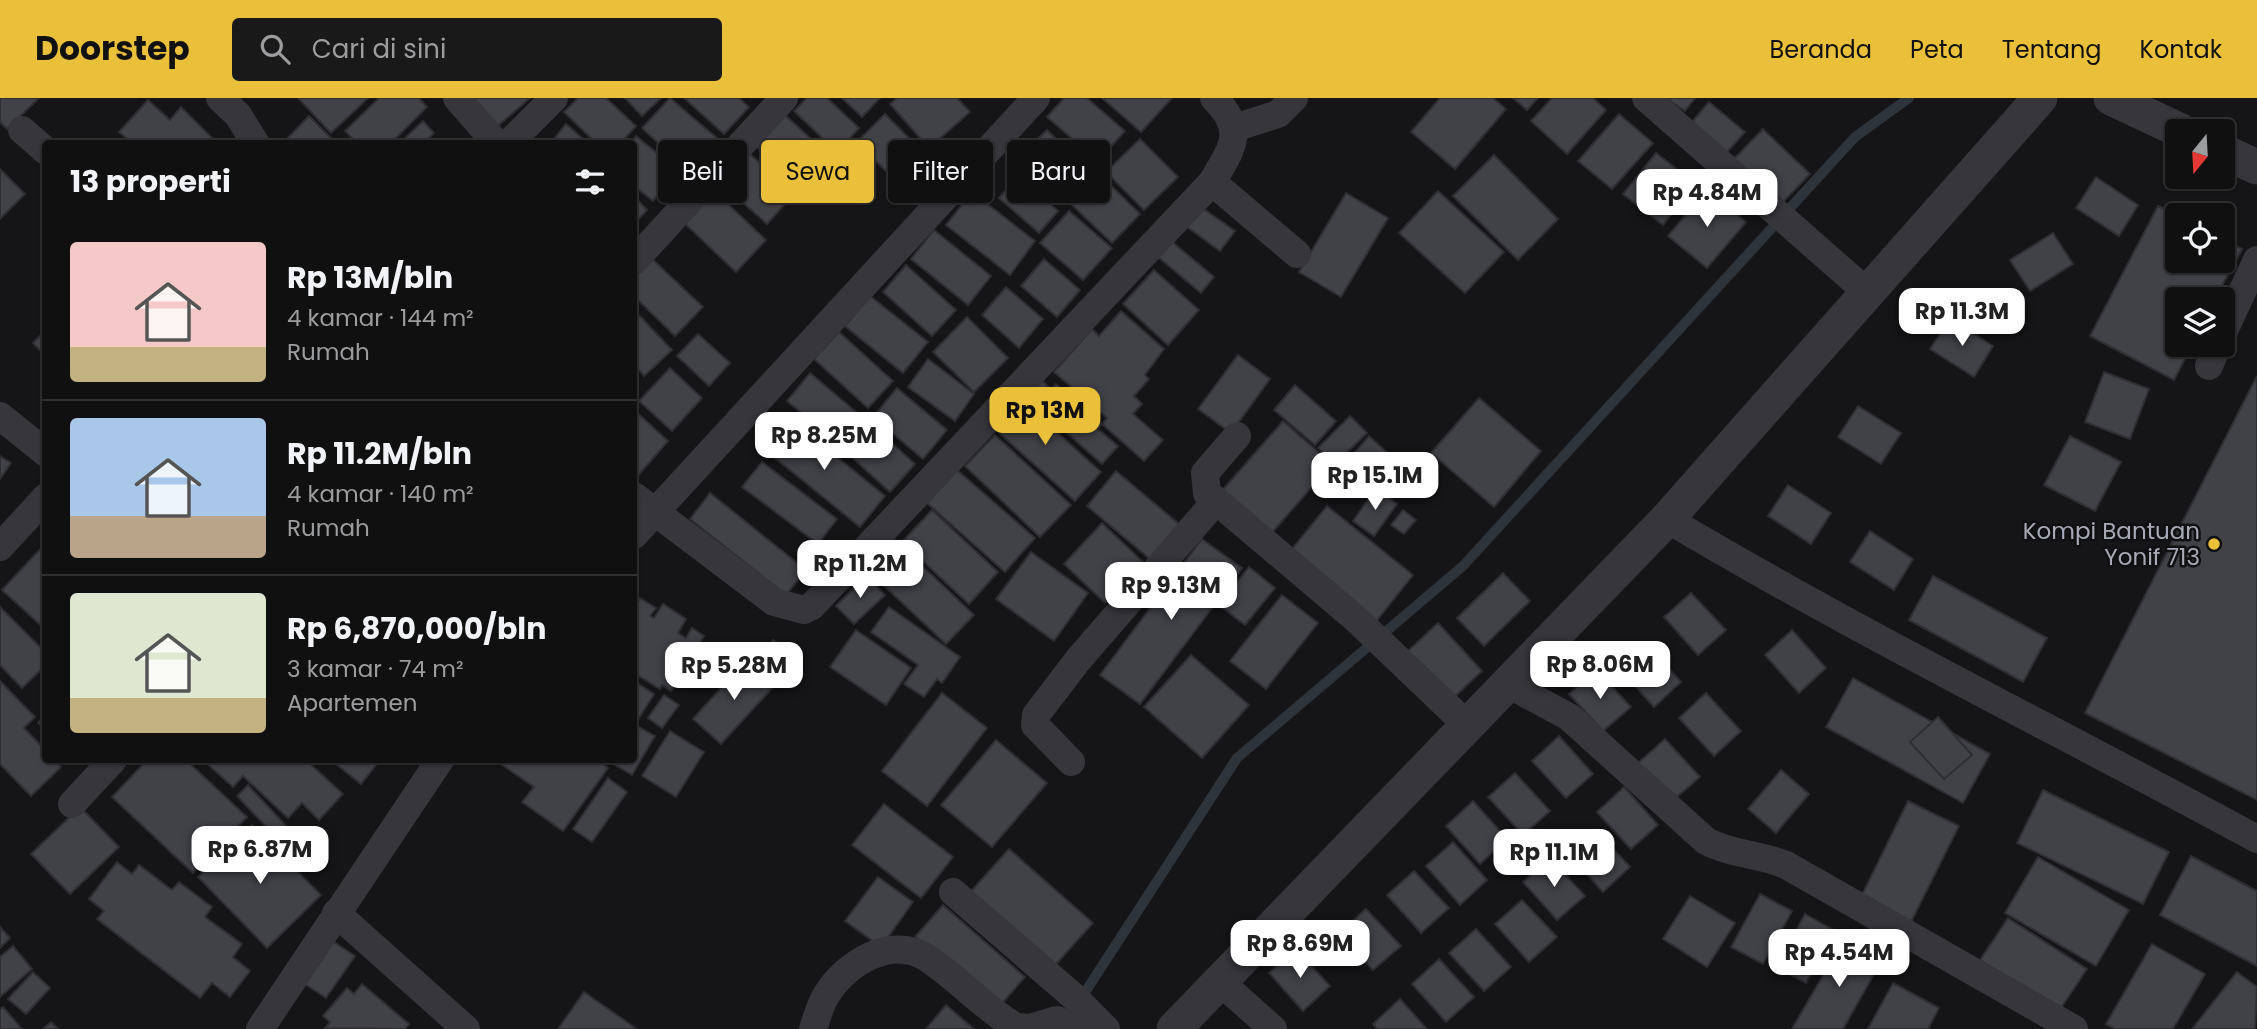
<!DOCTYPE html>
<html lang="id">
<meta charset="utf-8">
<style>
:root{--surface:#101011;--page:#19191a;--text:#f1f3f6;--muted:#9c9d9f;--line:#303031;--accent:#eac03a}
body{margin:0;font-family:Poppins,sans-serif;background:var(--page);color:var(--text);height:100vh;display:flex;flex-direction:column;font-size:26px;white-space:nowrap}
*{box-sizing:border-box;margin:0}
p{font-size:23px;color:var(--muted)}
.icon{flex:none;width:38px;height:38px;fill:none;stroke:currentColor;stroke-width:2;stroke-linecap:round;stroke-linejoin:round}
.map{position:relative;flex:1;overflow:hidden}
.details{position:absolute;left:42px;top:42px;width:595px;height:623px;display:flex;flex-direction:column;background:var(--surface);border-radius:7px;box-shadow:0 2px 5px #0004,0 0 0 2px var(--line)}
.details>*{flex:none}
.top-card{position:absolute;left:658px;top:42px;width:665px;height:63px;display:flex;gap:14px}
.needle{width:46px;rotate:198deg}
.buttons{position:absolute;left:2165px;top:21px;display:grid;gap:14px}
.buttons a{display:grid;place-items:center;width:70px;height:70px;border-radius:7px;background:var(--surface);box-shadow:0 2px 5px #0004,0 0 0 2px var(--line);font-size:35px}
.price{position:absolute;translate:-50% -60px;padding:0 16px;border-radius:14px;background:#fff;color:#222;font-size:23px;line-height:46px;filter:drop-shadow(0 2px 4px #0008)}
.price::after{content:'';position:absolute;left:50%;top:42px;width:21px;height:16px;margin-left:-10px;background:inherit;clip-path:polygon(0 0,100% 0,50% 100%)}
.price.current{background:var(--accent);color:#111}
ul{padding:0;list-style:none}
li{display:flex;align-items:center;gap:21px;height:175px;padding:0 28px}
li+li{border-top:2px solid var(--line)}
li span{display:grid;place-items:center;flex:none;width:196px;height:140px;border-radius:7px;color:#555}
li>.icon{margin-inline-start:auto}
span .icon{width:84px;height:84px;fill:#fffc;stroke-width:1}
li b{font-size:30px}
h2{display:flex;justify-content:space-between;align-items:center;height:84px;padding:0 28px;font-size:30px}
.tag{padding:0 24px;border-radius:7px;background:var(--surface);box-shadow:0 2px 5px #0004,0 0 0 2px var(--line);font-size:24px;line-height:63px}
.tag.current{background:var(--accent);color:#111}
header{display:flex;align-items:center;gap:42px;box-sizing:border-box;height:98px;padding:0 35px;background:var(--accent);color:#111}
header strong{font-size:33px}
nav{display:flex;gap:38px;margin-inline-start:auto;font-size:24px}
.search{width:490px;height:63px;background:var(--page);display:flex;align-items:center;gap:18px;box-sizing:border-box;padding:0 24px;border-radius:7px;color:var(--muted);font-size:26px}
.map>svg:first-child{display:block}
</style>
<header>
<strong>Doorstep</strong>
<div class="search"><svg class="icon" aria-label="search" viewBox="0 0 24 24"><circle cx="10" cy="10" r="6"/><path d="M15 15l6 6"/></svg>Cari di sini</div>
<nav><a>Beranda</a><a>Peta</a><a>Tentang</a><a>Kontak</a></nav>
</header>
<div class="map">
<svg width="2257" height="931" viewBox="0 0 2257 931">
<rect width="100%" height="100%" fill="#151517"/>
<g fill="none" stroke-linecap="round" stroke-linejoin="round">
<!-- stream -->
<path stroke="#2e343c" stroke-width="10" d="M1080,902L1237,660L1463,468L1855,39L1909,0"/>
</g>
<!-- building -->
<g fill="#414247" stroke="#2f2f33" stroke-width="2">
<path d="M0,0H39L7,31L0,24Z"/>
<path d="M298,0H368L331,35Z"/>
<path d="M379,0H419L427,9L390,46H358L345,33Z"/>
<path d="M463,0H530L492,33Z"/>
<path d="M578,0H606L636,28L620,46H597L564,14Z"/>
<path d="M625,0H661L642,18Z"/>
<path d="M670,0L718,41L688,73L642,30Z"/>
<path d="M684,0H739L749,9L724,36Z"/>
<path d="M807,0H827L859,30L837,54L794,13Z"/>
<path d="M842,0H880L862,19Z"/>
<path d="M897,0H957L970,14L929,50L890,6Z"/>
<path d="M1064,0H1087L1125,33L1098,63L1047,19Z"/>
<path d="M1102,0H1172L1141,34Z"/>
<path d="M1440,0H1493L1506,11L1455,71L1411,34Z"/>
<path d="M1513,0H1538L1527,12Z"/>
<path d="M1552,0H1593L1606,12L1567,56L1531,23Z"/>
<path d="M1666,0H1695L1685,13Z"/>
<path d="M148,2L170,22L181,9L218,46H133L119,34Z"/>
<path d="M1709,4L1745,34L1727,54L1692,24Z"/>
<path d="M885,16L923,54L895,82L857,44Z"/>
<path d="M1619,16L1653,45L1612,91L1578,63Z"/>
<path d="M785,17L834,62L806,93L757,49Z"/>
<path d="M309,18L337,46H282Z"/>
<path d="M423,23L434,35L423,46H399Z"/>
<path d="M566,26L589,46H550Z"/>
<path d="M1763,31L1810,76L1779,108L1732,63Z"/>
<path d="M1047,32L1089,74L1059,103L1017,61Z"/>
<path d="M636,38L678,72L653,103L634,88V46H631Z"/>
<path d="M1140,41L1178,79L1144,112L1106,74Z"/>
<path d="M1656,55L1696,86L1663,127L1623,96Z"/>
<path d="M750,56L794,96L767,126L723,87Z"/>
<path d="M1494,57L1558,121L1518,162L1453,98Z"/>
<path d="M0,71L25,96L0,121Z"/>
<path d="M1100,77L1140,116L1112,145L1071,106Z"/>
<path d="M1019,78L1058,113L1039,135L999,100Z"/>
<path d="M2096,79L2138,107L2119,138L2076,110Z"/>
<path d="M712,91L766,142L736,174L682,123Z"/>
<path d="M1707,91L1746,124L1707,170L1668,138Z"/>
<path d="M1438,93L1504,154L1465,195L1399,135Z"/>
<path d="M972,94L1035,143L1010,177L946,127Z"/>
<path d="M1346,95L1388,120L1341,199L1299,174Z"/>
<path d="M634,98L647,112L634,126Z"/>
<path d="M2158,108L2177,117V163H2222V141L2242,151L2215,201H2177V247H2192L2174,282L2090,238Z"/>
<path d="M1201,109L1235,133L1220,153L1187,129Z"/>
<path d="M1069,113L1112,150L1083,182L1040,145Z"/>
<path d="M934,132L991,178L968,207L911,161Z"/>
<path d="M2053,135L2073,166L2030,193L2010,162Z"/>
<path d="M1170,142L1214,179L1201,195L1157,158Z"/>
<path d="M650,159L703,209L675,238L634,198V176Z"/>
<path d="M1044,161L1080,192L1057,219L1021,188Z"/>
<path d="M906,167L956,212L932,238L883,194Z"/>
<path d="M1154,172L1199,212L1168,247L1123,206Z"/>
<path d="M1006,189L1043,221L1019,250L982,217Z"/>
<path d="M870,198L928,244L903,275L845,228Z"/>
<path d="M634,212L672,252L644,278L634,266Z"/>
<path d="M1121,213L1164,251L1145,277L1149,281L1134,298L1142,306L1133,316L1163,342L1144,363L1102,326L1107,320L1054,274L1092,231L1099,238Z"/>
<path d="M967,219L1008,260L974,294L933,254Z"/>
<path d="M1950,221L1993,248L1974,279L1930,251Z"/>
<path d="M46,232V258L33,245Z"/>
<path d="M839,234L893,283L868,310L814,261Z"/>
<path d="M698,236L730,265L709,288L677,258Z"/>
<path d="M1238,257L1270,281L1231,335L1198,311Z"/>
<path d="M928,261L974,296L955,323L908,289Z"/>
<path d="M670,270L702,300L672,333L639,303Z"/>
<path d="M2104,274L2149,291L2130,341L2085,324Z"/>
<path d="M810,275L860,317L837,344L787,303Z"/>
<path d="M2257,278V702L2085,615Z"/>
<path d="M1038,279L1051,291L1056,286L1102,326L1098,331L1118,348L1102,366L1023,296Z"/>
<path d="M1295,287L1336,323L1315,347L1274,312Z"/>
<path d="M897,290L947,332L923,361L873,319Z"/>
<path d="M1015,296L1101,374L1075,403L988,325Z"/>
<path d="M1479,300L1541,353L1494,409L1431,355Z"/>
<path d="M1858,308L1901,335L1881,366L1838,339Z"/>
<path d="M634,312L668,343L634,382Z"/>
<path d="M1350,318L1367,335L1335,366L1318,350Z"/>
<path d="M789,320L885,398L860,429L764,351Z"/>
<path d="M1283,323L1332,366L1269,438L1220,395Z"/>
<path d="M872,327L915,366L890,394L847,355Z"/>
<path d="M995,337L1071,407L1040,439L965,368Z"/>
<path d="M1369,338L1402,368L1382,390L1349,361Z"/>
<path d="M2070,338L2121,364L2095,413L2044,387Z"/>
<path d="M0,358L11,365L0,381Z"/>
<path d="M762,364L837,421L818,446L742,389Z"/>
<path d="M957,372L1035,440L1005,474L927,405Z"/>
<path d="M1116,373L1179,426L1150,461L1087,408Z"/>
<path d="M1788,387L1831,415L1811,446L1768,418Z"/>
<path d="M1376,390L1397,406L1374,438L1353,423Z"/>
<path d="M710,395L806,472L786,497L690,421Z"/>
<path d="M1327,408L1413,477L1374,526L1287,457Z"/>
<path d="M932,412L998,474L969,506L902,444Z"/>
<path d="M1403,412L1416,422L1404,436L1391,427Z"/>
<path d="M1102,425L1143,464L1105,505L1064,466Z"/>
<path d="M1870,433L1913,461L1894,492L1850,464Z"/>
<path d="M892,439L974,517L946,546L864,469Z"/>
<path d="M1202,441L1242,470L1140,606L1100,577Z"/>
<path d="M45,446H46V532L2,492Z"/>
<path d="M1031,454L1088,495L1054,543L996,501Z"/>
<path d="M1249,469L1275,490L1245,527L1219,507Z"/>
<path d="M1503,475L1530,503L1484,548L1457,520Z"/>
<path d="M866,478L885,497L854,526L836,508Z"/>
<path d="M1933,478L2047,540L2023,584L1909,522Z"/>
<path d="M1691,495L1726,532L1698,557L1664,519Z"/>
<path d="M1282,497L1318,525L1266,591L1230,563Z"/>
<path d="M640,500L656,510L650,518L654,520L663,506L686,521L678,535L686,540L692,530L704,538L671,593L662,587L660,591L634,575V511Z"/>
<path d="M0,509L46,555V567L22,590L0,567Z"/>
<path d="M889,509L960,559L942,585L937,581L924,599L904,586L918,567L871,534Z"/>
<path d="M1438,525L1482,573L1451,602L1407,554Z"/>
<path d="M856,532L911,570L886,607L830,569Z"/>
<path d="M1792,532L1826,570L1799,595L1765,557Z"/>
<path d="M773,542L801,561L785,586L757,568Z"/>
<path d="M1647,546L1681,584L1654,609L1620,571Z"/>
<path d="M729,550L736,555L718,575L712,569Z"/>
<path d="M1191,557L1249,607L1202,660L1144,609Z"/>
<path d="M747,561L775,587L721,646L693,621Z"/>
<path d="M1596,572L1631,609L1603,633L1569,596Z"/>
<path d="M1853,580L1990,656L1963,705L1826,629Z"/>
<path d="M0,583L35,619L24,630L46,653V662H54L61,669L31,698L0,666Z"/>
<path d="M634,583L654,596L634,628Z"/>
<path d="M942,595L987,630L927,708L882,673Z"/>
<path d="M1706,595L1741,633L1714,658L1679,620Z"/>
<path d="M664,597L679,607L662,630L648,620Z"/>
<path d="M46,617V632L38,625Z"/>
<path d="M1938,619L1972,657L1944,681L1910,644Z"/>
<path d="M639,629L655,638L632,677L615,667L619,662H634V637Z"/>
<path d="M670,633L704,654L676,699L642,678Z"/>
<path d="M1559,638L1593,676L1566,700L1532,663Z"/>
<path d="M1665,641L1700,679L1672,703L1638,665Z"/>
<path d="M996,642L1047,685L992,749L941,707Z"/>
<path d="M147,662H186L247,719L193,775L112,699Z"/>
<path d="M203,662H306L343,696L319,722L302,705L288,720L243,678L233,689Z"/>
<path d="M331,662H380L361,686Z"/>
<path d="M495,662H597L608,670L563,733L522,704L534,689Z"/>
<path d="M1781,672L1809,696L1776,735L1748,711Z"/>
<path d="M1515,675L1550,713L1523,737L1488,699Z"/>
<path d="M608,680L627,694L592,744L573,731Z"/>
<path d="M248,687L289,731L278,741L237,698Z"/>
<path d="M1624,689L1658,727L1631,751L1597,714Z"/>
<path d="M2043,692L2169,754L2143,806L2017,745Z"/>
<path d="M1473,703L1507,741L1480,766L1446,728Z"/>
<path d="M1908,703L1959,728L1911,824L1861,799Z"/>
<path d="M884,706L953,759L921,800L852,747Z"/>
<path d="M80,709L119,749L70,796L31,756Z"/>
<path d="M252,727L321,797L267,850L198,779Z"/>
<path d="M1596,732L1630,769L1603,794L1569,756Z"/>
<path d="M1453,744L1487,782L1460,807L1426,768Z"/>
<path d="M1009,751L1093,825L1048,875L965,800Z"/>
<path d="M2191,758L2257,793V868L2160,817Z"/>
<path d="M2038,759L2129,812L2096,868L2005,815Z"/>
<path d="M1550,760L1585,798L1557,822L1523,784Z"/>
<path d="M117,764L132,776L139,767L172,792L179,784L212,809L205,819L242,846L233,859L250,873L230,899L212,885L200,900L97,821L104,813L89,801Z"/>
<path d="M1414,773L1449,810L1421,835L1387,797Z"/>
<path d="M878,779L913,804L881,849L845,823Z"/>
<path d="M1760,796L1792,813L1763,866L1731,849Z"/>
<path d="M1690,798L1735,825L1707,869L1663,841Z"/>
<path d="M1522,802L1557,839L1529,864L1495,826Z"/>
<path d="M943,807L1025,879L998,910L915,839Z"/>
<path d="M1366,811L1401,848L1373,872L1339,835Z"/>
<path d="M1805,816L1835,833L1806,885L1776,869Z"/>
<path d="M2008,820L2087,871L2059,913L1980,862Z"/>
<path d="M0,829L10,840L0,850Z"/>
<path d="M1476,831L1511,869L1484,893L1449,855Z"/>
<path d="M325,838L355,858L326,900L297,881Z"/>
<path d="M1844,841L1882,862L1843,931H1792Z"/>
<path d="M2152,846L2205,876L2173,931H2115L2106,926Z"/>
<path d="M13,848L32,871L0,899V859Z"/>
<path d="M1296,851L1330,888L1303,913L1269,875Z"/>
<path d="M1439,861L1474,899L1446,924L1412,886Z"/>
<path d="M33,874L50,890L26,916L8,901Z"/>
<path d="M2237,874L2257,889L2255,931H2192Z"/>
<path d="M1893,885L1939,910L1928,931H1868Z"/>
<path d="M362,886L409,926L405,931L325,930L330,924L323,918L347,890L354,896Z"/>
<path d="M584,894L637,931H558Z"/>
<path d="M1400,901L1427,931H1377L1373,926Z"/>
<path d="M946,907L974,931H926Z"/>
<path d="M3,909L22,931H0V911Z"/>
<path d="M51,924L58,931H43Z"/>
</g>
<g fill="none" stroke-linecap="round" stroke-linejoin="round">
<!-- minor -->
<g stroke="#36363b" stroke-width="28">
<path d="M220,0L238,17L256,46"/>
<path d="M457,0L497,46"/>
<path d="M1646,0L1868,195"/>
<path d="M1234,30L1278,16L1294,0"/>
<path d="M22,32L46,53"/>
<path d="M508,46L554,0"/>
<path d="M1212,84L1297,156"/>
<path d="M634,163L784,0"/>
<path d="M2222,237L2257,162"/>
<path d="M2209,268L2218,247"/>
<path d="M0,318L46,355"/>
<path d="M1237,338L1205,375L1207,395L1356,521L1466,626"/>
<path d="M634,398L774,504L804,512L812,508L1212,84C1232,50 1247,33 1214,0"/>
<path d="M1667,421C1860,536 2060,634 2257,741"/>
<path d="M634,437L1036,0"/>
<path d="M0,449L46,399"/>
<path d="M1506,585L1569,619L1706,743C1730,756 1760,756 1786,767L2074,931"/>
<path d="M1071,664L1035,627L1036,617L1078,562L1215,404"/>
<path d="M72,706L113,662"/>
<path d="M953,794L1073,898L1106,931"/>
<path d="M336,815L466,931"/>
<path d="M1218,882L1273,931"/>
<path d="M260,931L440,662"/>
<path d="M813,931C817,920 820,906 827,896C846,865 892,837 927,860C959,881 984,910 1016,929L1030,930L1057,922L1076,931"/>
</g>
<!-- tertiary -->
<g stroke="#36363b" stroke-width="35">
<path d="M2111,0L2181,33"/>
<path d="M2222,53L2257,69"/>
<path d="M1174,931L1667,421L2040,0"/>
</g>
</g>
<!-- markers -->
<circle fill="#eac03a" stroke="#101012" stroke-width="2.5" cx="2214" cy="446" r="7"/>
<g text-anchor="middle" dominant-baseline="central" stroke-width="5" stroke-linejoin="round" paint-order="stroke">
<!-- poi labels -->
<g font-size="23" fill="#a7aab6" stroke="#101012" text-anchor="end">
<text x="2200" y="433">Kompi Bantuan<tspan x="2200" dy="26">Yonif 713</tspan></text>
</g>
</g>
</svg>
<div class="buttons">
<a><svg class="needle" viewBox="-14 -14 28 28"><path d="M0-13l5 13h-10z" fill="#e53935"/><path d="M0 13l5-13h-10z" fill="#9c9d9f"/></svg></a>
<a><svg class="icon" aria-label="locate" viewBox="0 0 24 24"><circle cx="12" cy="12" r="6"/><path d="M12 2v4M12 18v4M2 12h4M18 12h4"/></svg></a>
<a><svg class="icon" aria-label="layers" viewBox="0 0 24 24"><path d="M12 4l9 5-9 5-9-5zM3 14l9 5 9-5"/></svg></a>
</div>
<b class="price" style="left:1707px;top:131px">Rp 4.84M</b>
<b class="price" style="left:1962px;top:250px">Rp 11.3M</b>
<b class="price current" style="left:1045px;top:349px">Rp 13M</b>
<b class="price" style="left:824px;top:374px">Rp 8.25M</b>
<b class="price" style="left:1375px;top:414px">Rp 15.1M</b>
<b class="price" style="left:860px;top:502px">Rp 11.2M</b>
<b class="price" style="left:1171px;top:524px">Rp 9.13M</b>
<b class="price" style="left:1600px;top:603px">Rp 8.06M</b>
<b class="price" style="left:734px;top:604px">Rp 5.28M</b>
<b class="price" style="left:260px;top:788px">Rp 6.87M</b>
<b class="price" style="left:1554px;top:791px">Rp 11.1M</b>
<b class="price" style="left:1300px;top:882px">Rp 8.69M</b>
<b class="price" style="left:1839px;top:891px">Rp 4.54M</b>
<div class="top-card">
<a class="tag">Beli</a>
<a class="tag current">Sewa</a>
<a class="tag">Filter</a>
<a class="tag">Baru</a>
</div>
<section class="details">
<h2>13 properti<svg class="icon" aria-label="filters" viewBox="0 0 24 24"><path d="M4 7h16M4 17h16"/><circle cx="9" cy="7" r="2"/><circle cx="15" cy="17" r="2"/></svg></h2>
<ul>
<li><span style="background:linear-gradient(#f6c9c9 75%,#c2b280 0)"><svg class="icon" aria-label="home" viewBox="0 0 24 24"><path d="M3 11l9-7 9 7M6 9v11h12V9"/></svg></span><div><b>Rp 13M/bln</b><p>4 kamar · 144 m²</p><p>Rumah</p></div></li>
<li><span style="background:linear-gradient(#a9c7e8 70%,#b9a48a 0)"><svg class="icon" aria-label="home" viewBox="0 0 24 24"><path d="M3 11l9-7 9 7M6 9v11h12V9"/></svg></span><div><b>Rp 11.2M/bln</b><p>4 kamar · 140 m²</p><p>Rumah</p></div></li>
<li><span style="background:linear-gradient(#dfe7d0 75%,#c2b280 0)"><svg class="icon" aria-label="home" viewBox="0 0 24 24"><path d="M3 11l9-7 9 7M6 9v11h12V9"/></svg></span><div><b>Rp 6,870,000/bln</b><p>3 kamar · 74 m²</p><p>Apartemen</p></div></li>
</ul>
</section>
</div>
